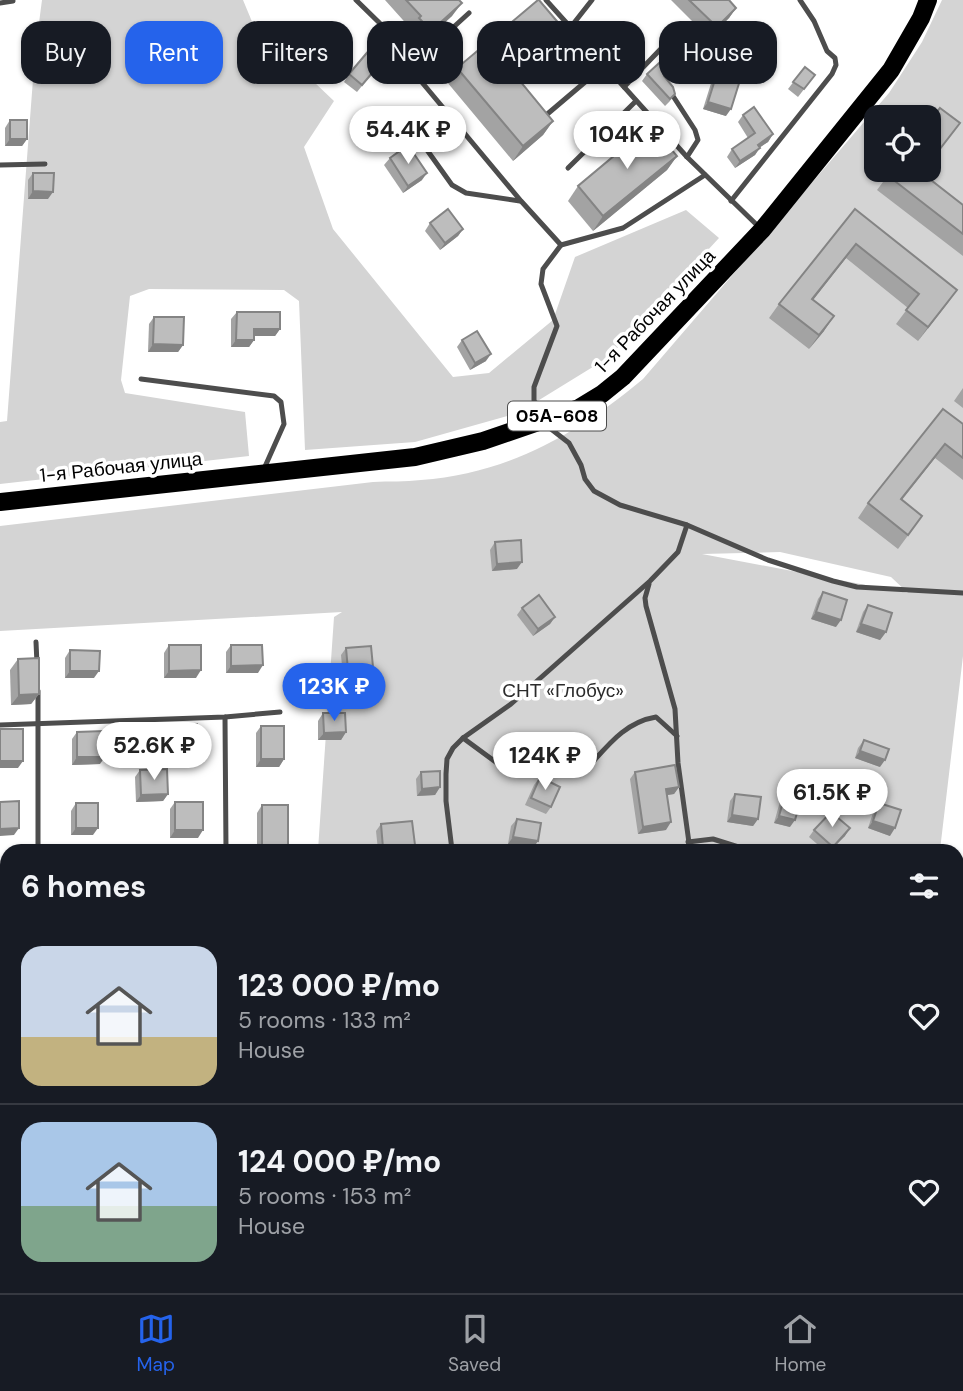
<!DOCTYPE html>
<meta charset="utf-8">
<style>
:root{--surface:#171b24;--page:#242831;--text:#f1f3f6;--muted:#9ea1a6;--line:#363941;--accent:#2563eb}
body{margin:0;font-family:"DM Sans",sans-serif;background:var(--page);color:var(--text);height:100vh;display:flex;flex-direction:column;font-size:26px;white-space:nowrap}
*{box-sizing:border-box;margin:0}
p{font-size:23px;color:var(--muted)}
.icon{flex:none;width:38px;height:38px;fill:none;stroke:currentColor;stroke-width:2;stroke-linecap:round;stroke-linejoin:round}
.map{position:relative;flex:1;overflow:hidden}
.drawer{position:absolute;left:0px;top:844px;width:964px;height:450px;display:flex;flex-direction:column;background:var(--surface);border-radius:21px 21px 0 0;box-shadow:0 2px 5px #0004}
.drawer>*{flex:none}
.guide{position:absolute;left:21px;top:21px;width:922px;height:63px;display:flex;gap:14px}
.fabs{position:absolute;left:864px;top:105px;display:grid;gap:14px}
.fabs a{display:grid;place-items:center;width:77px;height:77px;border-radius:14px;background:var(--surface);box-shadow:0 2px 5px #0004;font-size:35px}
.price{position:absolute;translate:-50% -60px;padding:0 16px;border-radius:24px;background:#fff;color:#222;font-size:23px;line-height:46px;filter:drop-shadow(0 2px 4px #0008)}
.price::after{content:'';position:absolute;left:50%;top:42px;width:21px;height:16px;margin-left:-10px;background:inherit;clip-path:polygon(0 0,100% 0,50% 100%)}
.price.current{background:var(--accent);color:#fff}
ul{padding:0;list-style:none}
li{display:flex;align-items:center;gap:21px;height:175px;padding:0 21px}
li+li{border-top:2px solid var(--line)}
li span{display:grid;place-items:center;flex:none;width:196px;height:140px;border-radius:21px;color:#555}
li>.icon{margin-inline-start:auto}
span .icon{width:84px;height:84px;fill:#fffc;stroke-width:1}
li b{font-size:30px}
h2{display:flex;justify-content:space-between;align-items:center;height:84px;padding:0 21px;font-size:30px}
.pill{padding:0 24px;border-radius:21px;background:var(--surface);box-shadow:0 2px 5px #0004;font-size:24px;line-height:63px}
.pill.current{background:var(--accent);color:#fff}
.tabs{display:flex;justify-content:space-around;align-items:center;height:98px;border-top:2px solid var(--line);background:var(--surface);font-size:19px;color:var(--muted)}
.tabs a{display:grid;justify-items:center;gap:4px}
.tabs .current{color:var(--accent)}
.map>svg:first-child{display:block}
</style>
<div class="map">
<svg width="963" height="1293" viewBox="0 0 963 1293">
<rect width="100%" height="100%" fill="#fff"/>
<!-- green -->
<g fill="#d4d4d4" fill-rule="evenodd">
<path d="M42,0H243L253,24L334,101L304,147L333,229L453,377L489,373L553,320L575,257L686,210L719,238L609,357L518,413L415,442L305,450L299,301L284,290L149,289L130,296L121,380L125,393L245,412L249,456L0,484V422L7,421L35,53Z"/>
<path d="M942,0H963V656L940,850H318L334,617L342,612L0,631V526L373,482C389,481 405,482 421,480C509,473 577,434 643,379L889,93L922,42ZM877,117H929V170H877ZM780,552L891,577L908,593L702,554Z"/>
<path d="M963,935V1293H296L292,1291V1286H957V953Z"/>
<path d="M0,1235L7,1237V1286H185L200,1293H0Z"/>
</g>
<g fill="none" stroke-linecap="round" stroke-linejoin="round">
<!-- lane -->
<g stroke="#4d4d4d" stroke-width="5">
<path d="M356,0L399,42L412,65"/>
<path d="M546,0L687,157L760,228"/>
<path d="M0,3L13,1"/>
<path d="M469,13L412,65L415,74L521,201L561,245L543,269L541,284L557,326L534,387V400L542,422L569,443L581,465L585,479L594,491L620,505L687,525L768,560L833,581L857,587L963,593"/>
<path d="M570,28L592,0"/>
<path d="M624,87L680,29"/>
<path d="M673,96L695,130L698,140L687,157"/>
<path d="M545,116L604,66"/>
<path d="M422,143L452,185L466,193L520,201"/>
<path d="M0,165L45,164"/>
<path d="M568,168L636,101"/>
<path d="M731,201L832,74L836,65L835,58L827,51L814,21L800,0"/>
<path d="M561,245L623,228L705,175"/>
<path d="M141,379L274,396L281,402L284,424L263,471"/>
<path d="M649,584L645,598L646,606L675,709L678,763L690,850"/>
<path d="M36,642L37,664"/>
<path d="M38,691V850"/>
<path d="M225,717L226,850"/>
<path d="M0,725L225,717L280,712"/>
<path d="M463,738L497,763L569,775"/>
<path d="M590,765C609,744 626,722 656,717L677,736"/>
<path d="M688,842L713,839L748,850"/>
<path d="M452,850L446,801V774L447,759L453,748L463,738L511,704L650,581L678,552L687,525"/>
<path d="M0,937L7,936"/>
<path d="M0,1098H7"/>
<path d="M957,1242L963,1240"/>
<path d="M668,1286L683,1293"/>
<path d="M802,1293L815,1286"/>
</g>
<!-- primary -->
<path stroke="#000" stroke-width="18" d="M0,502L415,457L483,441L579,408L602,394L623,377L762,230L891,70L921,18L928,0"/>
</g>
<!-- wall -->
<g fill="#a3a3a3">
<path d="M385,0H459L452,16L421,44L410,31L411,29Z"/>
<path d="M671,0H729L736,8L729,18L709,38Z"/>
<path d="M551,40L513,73L553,121L543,135L513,161L447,82L457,68Z"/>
<path d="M384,59L357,92L344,82L349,74Z"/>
<path d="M677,64L671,72L665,78L673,87L670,101L665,106L642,81L647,74Z"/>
<path d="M805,67L815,75L798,97L788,89Z"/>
<path d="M718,70L726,116L703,109L713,77Z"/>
<path d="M743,115L773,134L768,142L759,147L755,155L735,168L727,157L732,149L748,138L738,122Z"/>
<path d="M10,120L27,139L22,146H5V128Z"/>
<path d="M677,156L667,170L593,231L568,201L578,186Z"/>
<path d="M390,158L422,180L403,193L384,165Z"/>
<path d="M892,170H925L922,173L963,205V256L877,190Z"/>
<path d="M33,173L48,199H28V180Z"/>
<path d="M855,209L957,290L918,341L896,324L908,308L846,258L813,300L824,331L809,349L769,318L779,304Z"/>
<path d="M430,223L463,229L458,236L440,250L425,231Z"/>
<path d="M237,312L280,329L275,336H254V340L249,347H231V319Z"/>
<path d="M154,317L183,345L178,352H148L149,324Z"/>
<path d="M462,340L486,361L470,370L457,347Z"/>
<path d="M963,388V408L954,401Z"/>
<path d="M963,424V480L935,458L902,500L912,530L898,549L858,518L868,503Z"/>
<path d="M495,542L517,569L492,571L490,550Z"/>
<path d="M823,592L836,627L811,619L818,599Z"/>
<path d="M868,605L886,632L880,640L856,632L863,612Z"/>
<path d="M522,608L555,617L550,624L533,636L517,615Z"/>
<path d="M169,645L196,678H164V653Z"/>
<path d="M231,645L258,673H226V652Z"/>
<path d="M346,648L368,675L343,677L341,655Z"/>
<path d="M70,650L94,678H65V658Z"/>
<path d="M18,659L39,694L31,704L11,705L10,670Z"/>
<path d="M323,713L346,732L341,740H318V721Z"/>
<path d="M161,725L197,734L204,755L198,762L157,763L156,732Z"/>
<path d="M261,726L284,759L279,767H256V733Z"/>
<path d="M77,732L100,764L72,765V739Z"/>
<path d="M864,740L880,767L855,758L858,748Z"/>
<path d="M140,770L168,794L163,801L136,802L135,777Z"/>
<path d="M421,772L440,787L435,795L417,796L416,779Z"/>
<path d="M635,772L679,787L674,794L667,795L666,830L638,834L630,779Z"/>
<path d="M540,777L551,807L546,814L525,805L534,785Z"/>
<path d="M786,791L790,827L774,823L781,798Z"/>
<path d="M735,794L758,819L753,826L727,822L730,801Z"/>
<path d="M175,802L198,838H170V809Z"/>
<path d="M76,803L93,835H71V811Z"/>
<path d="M879,803L890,836L868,828L874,810Z"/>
<path d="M262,805L284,850H257V813Z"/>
<path d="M517,819L538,841L533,848L508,844L511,826Z"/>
<path d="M381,824L415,845L411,850H378L376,831Z"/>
<path d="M814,830L845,836L831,850H824L809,837Z"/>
</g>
<!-- shaded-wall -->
<g fill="#848484">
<path d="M462,3L452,16L421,44L431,31Z"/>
<path d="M736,8L729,18L709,38L717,27Z"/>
<path d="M561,26L551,40L500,83L510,69Z"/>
<path d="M677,64L671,72L658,84L664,76Z"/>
<path d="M708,102L731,109L726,116L703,109Z"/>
<path d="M553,121L543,135L513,161L523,146Z"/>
<path d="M773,134L768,142L753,152L758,145Z"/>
<path d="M10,139H27L22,146H5Z"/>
<path d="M760,148L755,155L735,168L740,161Z"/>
<path d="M677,156L667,170L593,231L603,216Z"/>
<path d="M427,173L422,180L403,193L408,186Z"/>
<path d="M33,191L53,192L48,199H28Z"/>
<path d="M463,229L458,236L440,250L445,243Z"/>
<path d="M856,244L846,258L802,314L812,299Z"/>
<path d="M957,290L947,304L918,341L928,327Z"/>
<path d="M834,316L824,331L809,349L819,335Z"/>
<path d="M254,329H280L275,336H249Z"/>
<path d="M236,340H254L249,347H231Z"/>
<path d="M153,344L183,345L178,352H148Z"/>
<path d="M491,354L486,361L470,370L475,363Z"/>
<path d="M945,444L935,458L891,513L901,499Z"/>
<path d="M522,562L517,569L492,571L497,564Z"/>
<path d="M816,612L841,620L836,627L811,619Z"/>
<path d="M555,617L550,624L533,636L538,629Z"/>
<path d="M861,624L886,632L880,640L856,632Z"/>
<path d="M263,665L258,673H226L231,666Z"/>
<path d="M373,667L368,675L343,677L348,670Z"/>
<path d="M201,670L196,678H164L169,671Z"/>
<path d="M70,671H99L94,678H65Z"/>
<path d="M39,694L31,704L11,705L19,695Z"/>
<path d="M346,732L341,740H318L324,733Z"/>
<path d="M860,751L885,760L880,767L855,758Z"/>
<path d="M162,755H204L198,762L157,763Z"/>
<path d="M77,757H105L100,764L72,765Z"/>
<path d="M261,759H284L279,767H256Z"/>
<path d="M0,761H23L18,768H0Z"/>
<path d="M440,787L435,795L417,796L422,789Z"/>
<path d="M679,787L674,794L661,796L666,789Z"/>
<path d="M168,794L163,801L136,802L141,795Z"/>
<path d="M732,815L758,819L753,826L727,822Z"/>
<path d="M779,816L795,820L790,827L774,823Z"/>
<path d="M873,821L895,828L890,836L868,828Z"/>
<path d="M671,822L666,830L638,834L643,827Z"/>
<path d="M19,828L14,835L0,836V829Z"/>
<path d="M76,828H98L93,835H71Z"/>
<path d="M850,828L845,836L830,850L833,847Z"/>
<path d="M175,830H203L198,838H170Z"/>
<path d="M513,837L538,841L533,848L508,844Z"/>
<path d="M262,845H288L284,850H258Z"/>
<path d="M415,845L411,850H382L383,848Z"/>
<rect x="0" y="1041" width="7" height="7"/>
<rect x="0" y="1142" width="7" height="7"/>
</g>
<!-- building -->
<g fill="#bdbdbd" stroke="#848484" stroke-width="2">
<path d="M406,0H459L462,3L431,31L419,18L421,16Z"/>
<path d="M538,0H539L561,26L510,69L553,121L523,146L457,68Z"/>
<path d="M689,0H729L736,8L717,27Z"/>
<path d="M371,48L384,59L362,85L349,74Z"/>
<path d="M668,55L677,64L664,76L673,87L675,94L670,99L647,74Z"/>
<path d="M805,67L815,75L804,89L793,82Z"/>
<path d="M718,70L741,77L731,109L708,102Z"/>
<path d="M754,107L773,134L758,145L760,148L740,161L732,149L755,133L743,115Z"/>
<path d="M940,108L960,123L929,163V122Z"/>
<rect x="10" y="120" width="17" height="19"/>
<path d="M651,125L677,156L603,216L578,186Z"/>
<path d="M408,145L427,173L408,186L390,158Z"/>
<path d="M892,170H924L922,173L963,205V234L887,175Z"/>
<path d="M33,173H54L53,192L33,191Z"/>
<path d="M448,209L463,229L445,243L430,223Z"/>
<path d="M855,209L957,290L928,327L906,310L919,294L856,244L812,299L834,316L819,335L779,304Z"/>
<path d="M237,312H280V329H254V340H236Z"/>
<path d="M154,317H184L183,345L153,344Z"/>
<path d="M477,331L491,354L475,363L462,340Z"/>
<path d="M943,409L963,424V458L945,444L901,499L922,516L908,535L868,503Z"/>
<path d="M521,540L522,562L497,564L495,542Z"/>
<path d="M823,592L847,600L841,620L816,612Z"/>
<path d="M539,595L555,617L538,629L522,608Z"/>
<path d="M868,605L892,613L886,632L861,624Z"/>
<path d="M169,645H201V670L169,671Z"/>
<path d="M231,645H262L263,665L231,666Z"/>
<path d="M371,646L373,667L348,670L346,648Z"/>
<path d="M70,650L100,651L99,671H70Z"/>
<path d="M39,658V694L19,695L18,659Z"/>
<path d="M323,713H345L346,732L324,733Z"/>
<path d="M197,724V734L203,735L204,755H162L161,725Z"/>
<rect x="261" y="726" width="23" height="33"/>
<rect x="0" y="729" width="23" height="32"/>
<path d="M104,731L105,757H77V732Z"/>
<path d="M864,740L889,749L885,760L860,751Z"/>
<path d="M675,765L679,787L666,789L671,822L643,827L635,772Z"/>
<path d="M167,769L168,794L141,795L140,770Z"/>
<path d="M440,771V787L422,789L421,772Z"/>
<path d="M540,777L560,787L551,807L531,798Z"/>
<path d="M786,791L802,795L795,820L779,816Z"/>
<path d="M735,794L761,797L758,819L732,815Z"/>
<path d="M19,801V828L0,829V802Z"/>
<rect x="175" y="802" width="28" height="28"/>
<rect x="76" y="803" width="22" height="25"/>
<path d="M879,803L901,810L895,828L873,821Z"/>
<rect x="262" y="805" width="26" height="40"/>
<path d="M831,812L850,828L833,847L814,830Z"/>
<path d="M517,819L541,823L538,841L513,837Z"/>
<path d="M412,821L415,845L383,848L381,824Z"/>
<rect x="0" y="971" width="7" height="70"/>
<rect x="0" y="1109" width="7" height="33"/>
</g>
<g text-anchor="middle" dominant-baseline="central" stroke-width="7" stroke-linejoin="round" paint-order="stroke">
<!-- shield labels -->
<rect fill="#fff" stroke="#4c4c4c" stroke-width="2" x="508" y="401.5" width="98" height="29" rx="5"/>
<g font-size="18" font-weight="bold" fill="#000">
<text x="557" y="416">05А-608</text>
</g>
<!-- street labels -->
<g font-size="19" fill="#000" stroke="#fff">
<text transform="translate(655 311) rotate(-46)">1-я Рабочая улица</text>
<text transform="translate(121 467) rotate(-6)">1-я Рабочая улица</text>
</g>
<!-- park labels -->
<g font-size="19" fill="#2b2b2b" stroke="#fff">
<text x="563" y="690">СНТ «Глобус»</text>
</g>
</g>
</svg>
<div class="fabs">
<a><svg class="icon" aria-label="locate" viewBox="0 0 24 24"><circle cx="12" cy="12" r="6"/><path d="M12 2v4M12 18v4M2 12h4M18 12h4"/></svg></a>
</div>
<b class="price" style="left:408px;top:166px">54.4K ₽</b>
<b class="price" style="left:627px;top:171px">104K ₽</b>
<b class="price current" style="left:334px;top:723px">123K ₽</b>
<b class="price" style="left:154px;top:782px">52.6K ₽</b>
<b class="price" style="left:545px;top:792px">124K ₽</b>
<b class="price" style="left:832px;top:829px">61.5K ₽</b>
<div class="guide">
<a class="pill">Buy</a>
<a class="pill current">Rent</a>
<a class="pill">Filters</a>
<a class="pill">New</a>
<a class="pill">Apartment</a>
<a class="pill">House</a>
</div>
<section class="drawer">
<h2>6 homes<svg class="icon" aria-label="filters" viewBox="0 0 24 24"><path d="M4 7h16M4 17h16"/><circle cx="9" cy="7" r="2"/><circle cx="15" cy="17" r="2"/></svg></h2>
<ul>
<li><span style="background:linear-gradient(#c9d6e8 65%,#c2b280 0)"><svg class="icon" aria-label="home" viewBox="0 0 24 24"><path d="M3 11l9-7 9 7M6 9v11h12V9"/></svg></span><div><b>123 000 ₽/mo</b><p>5 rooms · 133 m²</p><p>House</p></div><svg class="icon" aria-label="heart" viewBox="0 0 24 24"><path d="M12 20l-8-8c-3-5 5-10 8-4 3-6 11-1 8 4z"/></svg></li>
<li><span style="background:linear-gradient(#a9c7e8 60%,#7fa58c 0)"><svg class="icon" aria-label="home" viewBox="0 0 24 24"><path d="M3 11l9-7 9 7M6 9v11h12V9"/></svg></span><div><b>124 000 ₽/mo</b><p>5 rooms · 153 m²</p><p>House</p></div><svg class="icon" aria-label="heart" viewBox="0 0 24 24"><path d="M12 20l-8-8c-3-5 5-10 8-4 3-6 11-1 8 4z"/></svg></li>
</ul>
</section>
</div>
<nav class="tabs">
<a class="current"><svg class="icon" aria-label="map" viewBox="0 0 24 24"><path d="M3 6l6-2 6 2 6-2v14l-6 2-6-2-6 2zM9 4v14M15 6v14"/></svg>Map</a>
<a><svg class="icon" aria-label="saved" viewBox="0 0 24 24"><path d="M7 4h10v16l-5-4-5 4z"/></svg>Saved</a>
<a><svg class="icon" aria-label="home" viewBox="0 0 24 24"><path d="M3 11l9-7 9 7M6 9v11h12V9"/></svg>Home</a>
</nav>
